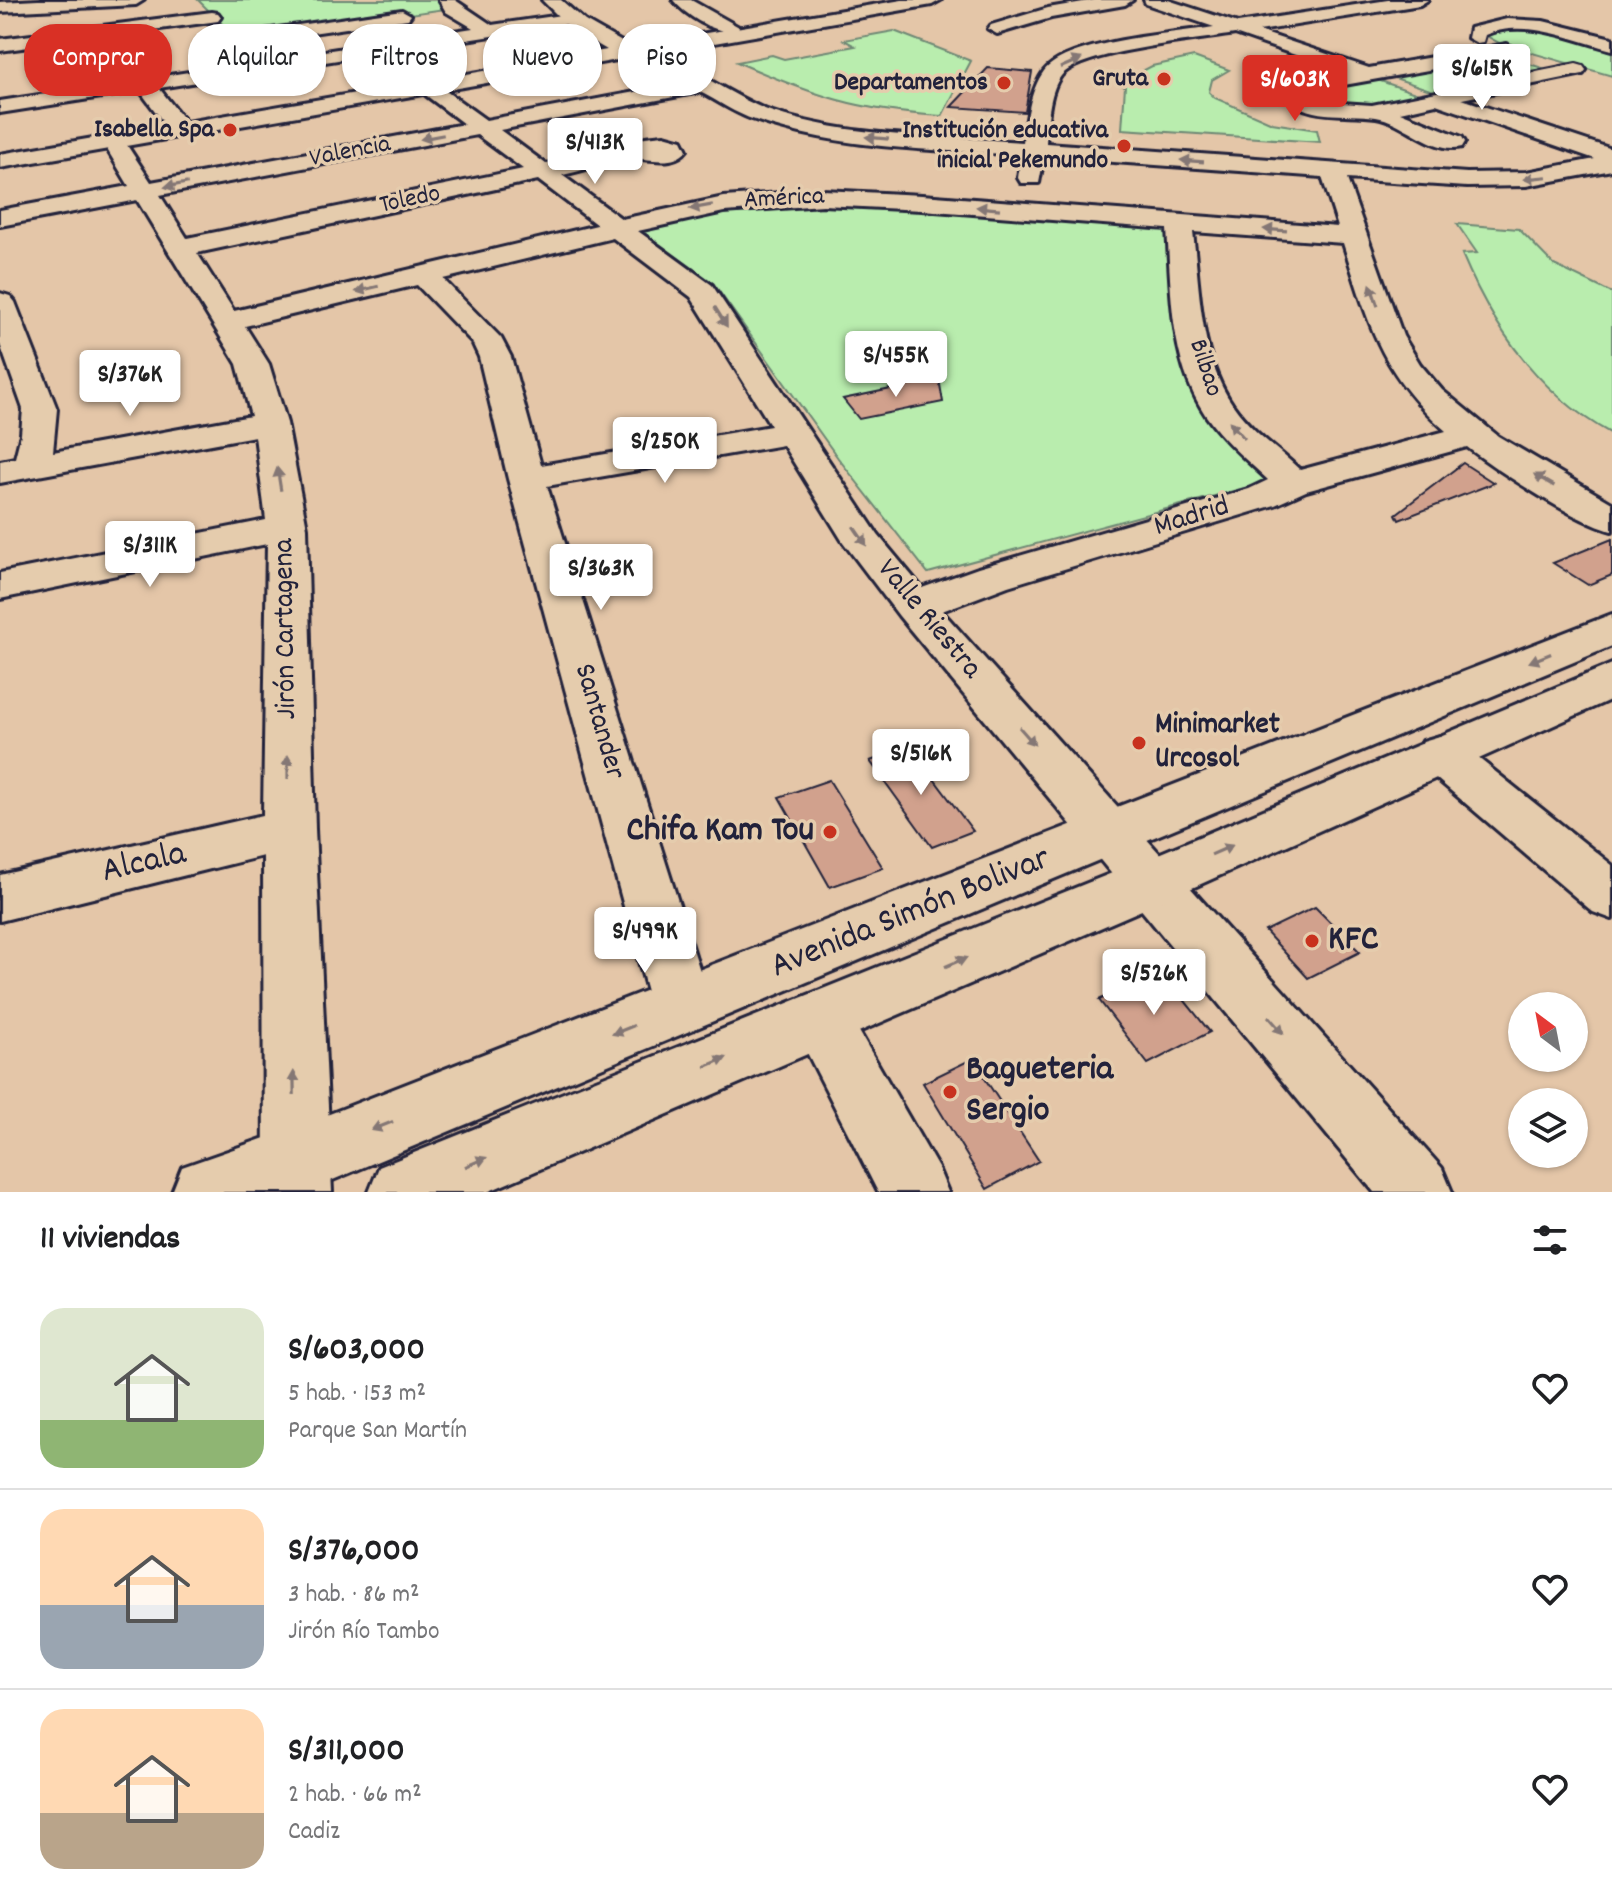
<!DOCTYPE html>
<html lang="es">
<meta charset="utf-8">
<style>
:root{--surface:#fff;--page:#f6f6f6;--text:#202124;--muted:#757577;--line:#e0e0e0;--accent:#d93025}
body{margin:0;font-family:Dekko,sans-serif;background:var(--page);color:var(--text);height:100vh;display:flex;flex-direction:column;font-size:30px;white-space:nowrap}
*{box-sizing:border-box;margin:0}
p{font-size:26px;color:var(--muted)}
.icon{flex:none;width:44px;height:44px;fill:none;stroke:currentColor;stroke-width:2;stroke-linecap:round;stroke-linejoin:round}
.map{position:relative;height:1192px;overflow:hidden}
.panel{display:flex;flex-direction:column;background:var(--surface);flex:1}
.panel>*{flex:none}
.top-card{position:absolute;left:24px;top:24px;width:800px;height:72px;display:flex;gap:16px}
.needle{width:52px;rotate:328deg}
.controls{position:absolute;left:1508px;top:992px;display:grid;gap:16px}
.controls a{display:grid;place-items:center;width:80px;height:80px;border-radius:50%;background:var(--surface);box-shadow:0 2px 6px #0004;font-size:40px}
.price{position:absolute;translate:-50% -68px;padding:0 18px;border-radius:8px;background:#fff;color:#222;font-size:26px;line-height:52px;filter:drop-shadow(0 2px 4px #0008)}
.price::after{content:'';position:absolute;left:50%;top:48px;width:24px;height:18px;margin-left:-12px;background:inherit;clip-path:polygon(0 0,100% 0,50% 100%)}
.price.active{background:var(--accent);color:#fff}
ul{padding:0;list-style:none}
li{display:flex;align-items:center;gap:24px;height:200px;padding:0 40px}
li+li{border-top:2px solid var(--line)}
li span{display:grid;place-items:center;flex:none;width:224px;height:160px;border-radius:24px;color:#555}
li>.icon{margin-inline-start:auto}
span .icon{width:96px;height:96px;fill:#fffc;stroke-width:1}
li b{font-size:34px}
h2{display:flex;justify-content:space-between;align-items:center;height:96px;padding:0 40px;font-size:34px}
.chip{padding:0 28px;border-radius:32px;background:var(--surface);box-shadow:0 2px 6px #0004;font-size:28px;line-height:72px}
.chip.active{background:var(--accent);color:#fff}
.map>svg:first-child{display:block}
</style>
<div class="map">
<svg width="1612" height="1192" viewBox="0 0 1612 1192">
<rect width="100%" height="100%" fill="#e4c6a8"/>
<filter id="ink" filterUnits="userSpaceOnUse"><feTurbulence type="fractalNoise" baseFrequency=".0125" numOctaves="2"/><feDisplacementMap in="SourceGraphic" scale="16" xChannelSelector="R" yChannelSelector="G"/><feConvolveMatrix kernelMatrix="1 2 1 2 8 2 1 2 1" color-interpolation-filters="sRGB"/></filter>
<g filter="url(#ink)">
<!-- green -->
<g fill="#b9edae" stroke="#6e8874" stroke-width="2">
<path d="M198,0H447L452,8L237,39Z"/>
<path d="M1530,28L1612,47V76L1501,44L1485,35L1491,30Z"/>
<path d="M894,31L971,61L942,116C857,111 813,95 737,62L772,55L784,59L855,46L844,40Z"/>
<path d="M1497,54L1552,71L1436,92L1383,74Z"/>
<path d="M1194,57L1229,70L1212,80L1209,92L1215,98L1272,123L1317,130L1320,142L1122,129L1125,86L1120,85L1123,81L1152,66Z"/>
<path d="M1369,77L1424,96C1375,106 1351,116 1304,92Z"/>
<path d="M834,202L1169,227L1182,348L1270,475L1263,483L928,573L838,458L713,283L636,227L681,215Z"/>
<path d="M1457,224L1519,229L1554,265L1612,293V434C1540,395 1493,328 1462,254L1477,253Z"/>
</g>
<!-- building -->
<g fill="#d1a18d" stroke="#22223b" stroke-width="2">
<path d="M988,68L1032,72L1025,112L951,107Z"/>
<path d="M939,379L943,402L859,419L843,399Z"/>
<path d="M1463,463L1494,483L1399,520L1396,514Z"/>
<path d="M1612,539V575L1588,585L1553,563Z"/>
<path d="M910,747L973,831L932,847L870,761Z"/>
<path d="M829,780L883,868L830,887L779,797Z"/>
<path d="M1315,907L1360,952L1308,978L1265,931Z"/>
<path d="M1161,971L1210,1032L1148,1064L1099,1000Z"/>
<path d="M972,1059L1039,1161L987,1189L923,1083Z"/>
</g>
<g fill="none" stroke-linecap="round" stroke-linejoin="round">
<!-- minor casing -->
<g stroke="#22223b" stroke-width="6">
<g id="minor">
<path d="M38,0H144L136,5L0,12V2Z"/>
<path d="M439,0H455L492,25L568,14L577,19L568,24L159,88L192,130L181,137L173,135L140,91L0,113V101L131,81L121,67L131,61L138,63L150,78L473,28L446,12Z"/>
<path d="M673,0H691L739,27L736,31C716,35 685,15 673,0Z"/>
<path d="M1095,0H1133L1125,5L1051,18L997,34L988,29L991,25L1048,8Z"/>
<path d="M1144,0H1168L1238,23L1388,0H1428L1420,5L1259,31L1369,68L1507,44L1516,50L1507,56L1305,92L1327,102L1372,105L1576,64L1583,66L1586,70L1583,74L1462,99L1612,149V170L1526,186L1467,187L1347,179L1403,336L1420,364L1442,390L1498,436L1612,503V531C1576,522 1498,471 1467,447L1306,491L1275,505L1008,586L942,611L1442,1168L1452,1192H1374L899,616L843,542L783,445L547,486L711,1006L702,1025L681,1033L660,1025L651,1006L508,479L479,357L472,342L417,285L245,326L269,364L287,423L307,528L315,829L332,1192H264L263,856L0,921V875L263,815L267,544L0,599V573L266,520L255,436L0,483V461L15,458L21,434L23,409L0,344V293L10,296L15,302L57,409L53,452L251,416L237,364L137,200L0,226V210L129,186L102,141L105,136H121L151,182L464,124L411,84L408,80L418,74L425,76L486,120L683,83L638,60L619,57L617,53L619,49C656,40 732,98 770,111C850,138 940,136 1023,142C1027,119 1030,90 1044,71C1067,41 1175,33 1214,27L1146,4ZM1235,34L1344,72L1291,83L1284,93C1304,122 1345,112 1376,117C1404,121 1433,154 1462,147L1465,142L1462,137L1400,112L1436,104L1595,159L1526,172L1467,173L1046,143C1048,124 1048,93 1061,76C1081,51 1200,40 1235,34ZM700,92C718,101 736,114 755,120C839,150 933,149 1021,155L1018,178L1021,183H1039L1044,157L1322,177L1338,227L922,195L823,190L724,197L622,219L562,175C583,171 618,158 639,159C655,159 675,166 687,150L682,140L664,135L645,137L626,148L546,164L500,130ZM477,135L523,169L187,238L160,195ZM538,180L597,225L234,311L197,253ZM823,205L922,210L1167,229C1172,296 1169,368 1212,424C1228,445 1249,462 1268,480L1249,489L978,568L922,588L878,535L712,285L638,231L724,212ZM1193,232L1343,243C1369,324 1380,372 1446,431L1300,470C1278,449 1251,431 1233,405C1199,356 1200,289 1193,232ZM613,238L691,297L771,426L541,465L511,357L501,338L443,279Z"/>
<path d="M402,10L411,15L408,19L237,44L228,39L237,34Z"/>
<path d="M212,12L218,13L221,17L218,21L0,51V39Z"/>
<path d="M1507,19L1543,21L1612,38V50C1573,40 1525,18 1485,35L1483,42L1477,43L1468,38L1470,28Z"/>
<path d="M570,39L579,45L577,48L581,54L579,58H565L557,48Z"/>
<path d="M1440,736L1457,741L1612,865V919L1593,912L1423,767L1416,754L1423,741Z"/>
<path d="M820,992L841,1000L938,1168L948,1192H878L790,1019L799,1000Z"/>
</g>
</g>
<!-- major casing -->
<g stroke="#22223b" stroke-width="6">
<g id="major">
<path d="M542,0H561L585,21L629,46L902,0H941L932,5L0,168V154L607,50L571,29Z"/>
<path d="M1612,614V646L304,1192H172L182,1167L296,1127Z"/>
<path d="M1612,664V699L1172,897L487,1192H369L379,1167L1132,865Z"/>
</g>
</g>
<!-- minor -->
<use href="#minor" fill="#e5ccad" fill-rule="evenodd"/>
<!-- major -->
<use href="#major" fill="#e5ccad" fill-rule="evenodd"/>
</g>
<!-- one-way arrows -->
<defs><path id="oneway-solid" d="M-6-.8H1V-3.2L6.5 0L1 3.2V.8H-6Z" transform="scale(2)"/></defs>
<g fill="#847774">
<use href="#oneway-solid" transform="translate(1071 63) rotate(-24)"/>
<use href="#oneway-solid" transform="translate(432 137) rotate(169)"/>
<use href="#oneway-solid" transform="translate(877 138) rotate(-175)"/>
<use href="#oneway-solid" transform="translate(1192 161) rotate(-176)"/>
<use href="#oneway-solid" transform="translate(1535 178) rotate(174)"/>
<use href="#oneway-solid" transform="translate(176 185) rotate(169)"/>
<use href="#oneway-solid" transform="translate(701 207) rotate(170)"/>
<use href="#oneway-solid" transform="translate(988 208) rotate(-175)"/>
<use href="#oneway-solid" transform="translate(1275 230) rotate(-176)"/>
<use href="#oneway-solid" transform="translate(367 289) rotate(167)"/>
<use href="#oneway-solid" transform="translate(1374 295) rotate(-109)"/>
<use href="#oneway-solid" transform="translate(721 317) rotate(58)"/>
<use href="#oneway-solid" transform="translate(1237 430) rotate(-131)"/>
<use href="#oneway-solid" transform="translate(279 479) rotate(-99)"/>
<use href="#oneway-solid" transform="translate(1544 480) rotate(-150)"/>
<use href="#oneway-solid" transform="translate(860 536) rotate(56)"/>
<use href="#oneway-solid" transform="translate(1540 658) rotate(158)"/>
<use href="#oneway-solid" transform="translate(1027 736) rotate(49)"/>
<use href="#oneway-solid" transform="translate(288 767) rotate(-90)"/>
<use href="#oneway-solid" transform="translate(1222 850) rotate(-24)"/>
<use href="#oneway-solid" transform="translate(956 962) rotate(-23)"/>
<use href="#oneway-solid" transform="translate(1276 1025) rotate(49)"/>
<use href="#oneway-solid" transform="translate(623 1030) rotate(158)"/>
<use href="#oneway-solid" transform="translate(716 1062) rotate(-23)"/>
<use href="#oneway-solid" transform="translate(294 1083) rotate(-91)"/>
<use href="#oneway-solid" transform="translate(382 1126) rotate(158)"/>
<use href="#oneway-solid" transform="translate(476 1162) rotate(-23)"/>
</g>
</g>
<!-- markers -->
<g fill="#c8321e" stroke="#e5ccad" stroke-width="3">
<circle cx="1164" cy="79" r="8"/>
<circle cx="1004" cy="83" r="8"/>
<circle cx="230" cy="130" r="8"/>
<circle cx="1124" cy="146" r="8"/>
<circle cx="1139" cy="743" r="8"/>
<circle cx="830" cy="832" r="8"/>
<circle cx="1312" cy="941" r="8"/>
<circle cx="950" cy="1092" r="8"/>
</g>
<g text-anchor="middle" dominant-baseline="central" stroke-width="7" stroke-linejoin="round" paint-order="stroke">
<!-- far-poi labels -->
<g font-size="26" font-weight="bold" fill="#22223b" stroke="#e5ccad" text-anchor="end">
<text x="1148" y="79">Gruta</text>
<text x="988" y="83">Departamentos</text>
<text x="214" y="130">Isabella Spa</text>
<text x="1108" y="131">Institución educativa<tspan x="1108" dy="30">inicial Pekemundo</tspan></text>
</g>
<!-- far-street labels -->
<g font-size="26" fill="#22223b" stroke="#e5ccad">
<text transform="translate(350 152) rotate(-11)">Valencia</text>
<text transform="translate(784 199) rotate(-3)">América</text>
<text transform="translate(410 200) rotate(-12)">Toledo</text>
<text transform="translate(1205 368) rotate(72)">Bilbao</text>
</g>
<!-- street labels -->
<g font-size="30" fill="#22223b" stroke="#e5ccad">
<text transform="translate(1192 518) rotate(-17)">Madrid</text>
<text transform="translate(928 620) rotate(50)">Valle Riestra</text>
<text transform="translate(287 629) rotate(-91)">Jirón Cartagena</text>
<text transform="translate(598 722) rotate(74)">Santander</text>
</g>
<!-- poi labels -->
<g font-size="30" font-weight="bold" fill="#22223b" stroke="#e5ccad" text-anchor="start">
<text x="1155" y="726">Minimarket<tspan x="1155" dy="34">Urcosol</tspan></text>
</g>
<!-- near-poi labels -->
<g font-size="36" font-weight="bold" fill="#22223b" stroke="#e5ccad" text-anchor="start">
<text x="814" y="832" text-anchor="end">Chifa Kam Tou</text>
<text x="1328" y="941">KFC</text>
<text x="966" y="1071">Bagueteria<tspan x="966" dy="41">Sergio</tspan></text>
</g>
<!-- near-street labels -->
<g font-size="36" fill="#22223b" stroke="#e5ccad">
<text transform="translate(144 864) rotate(-13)">Alcala</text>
<text transform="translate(911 914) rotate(-22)">Avenida Simón Bolivar</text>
</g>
</g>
</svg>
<div class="controls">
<a><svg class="needle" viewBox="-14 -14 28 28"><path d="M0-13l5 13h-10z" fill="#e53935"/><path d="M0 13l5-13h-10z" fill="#757577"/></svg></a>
<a><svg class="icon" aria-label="layers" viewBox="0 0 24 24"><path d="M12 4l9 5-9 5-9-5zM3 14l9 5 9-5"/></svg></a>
</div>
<b class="price" style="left:1482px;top:112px">S/615K</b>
<b class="price active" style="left:1295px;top:123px">S/603K</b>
<b class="price" style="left:595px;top:186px">S/413K</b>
<b class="price" style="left:896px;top:399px">S/455K</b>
<b class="price" style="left:130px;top:418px">S/376K</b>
<b class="price" style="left:665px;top:485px">S/250K</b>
<b class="price" style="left:150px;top:589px">S/311K</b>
<b class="price" style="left:601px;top:612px">S/363K</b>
<b class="price" style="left:921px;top:797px">S/516K</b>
<b class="price" style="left:645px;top:975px">S/499K</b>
<b class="price" style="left:1154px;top:1017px">S/526K</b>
<div class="top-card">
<a class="chip active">Comprar</a>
<a class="chip">Alquilar</a>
<a class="chip">Filtros</a>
<a class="chip">Nuevo</a>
<a class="chip">Piso</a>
</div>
</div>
<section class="panel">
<h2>11 viviendas<svg class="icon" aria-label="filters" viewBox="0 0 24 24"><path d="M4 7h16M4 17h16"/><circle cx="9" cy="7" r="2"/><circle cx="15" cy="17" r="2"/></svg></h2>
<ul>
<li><span style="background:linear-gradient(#dfe7d0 70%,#8fb573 0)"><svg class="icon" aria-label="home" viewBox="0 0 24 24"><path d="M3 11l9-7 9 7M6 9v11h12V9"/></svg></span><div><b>S/603,000</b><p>5 hab. · 153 m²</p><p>Parque San Martín</p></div><svg class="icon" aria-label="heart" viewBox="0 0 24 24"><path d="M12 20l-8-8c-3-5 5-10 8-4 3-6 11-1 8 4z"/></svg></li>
<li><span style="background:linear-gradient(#ffd9b3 60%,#9aa5b1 0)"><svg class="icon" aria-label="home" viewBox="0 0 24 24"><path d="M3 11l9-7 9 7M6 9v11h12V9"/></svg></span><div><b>S/376,000</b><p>3 hab. · 86 m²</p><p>Jirón Río Tambo</p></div><svg class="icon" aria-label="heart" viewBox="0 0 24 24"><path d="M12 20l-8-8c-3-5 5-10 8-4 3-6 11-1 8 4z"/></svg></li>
<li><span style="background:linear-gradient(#ffd9b3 65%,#b9a48a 0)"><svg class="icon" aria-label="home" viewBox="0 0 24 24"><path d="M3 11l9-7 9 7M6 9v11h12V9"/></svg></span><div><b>S/311,000</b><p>2 hab. · 66 m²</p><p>Cadiz</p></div><svg class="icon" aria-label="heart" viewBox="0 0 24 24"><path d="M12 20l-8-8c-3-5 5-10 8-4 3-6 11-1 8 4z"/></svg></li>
</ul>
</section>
